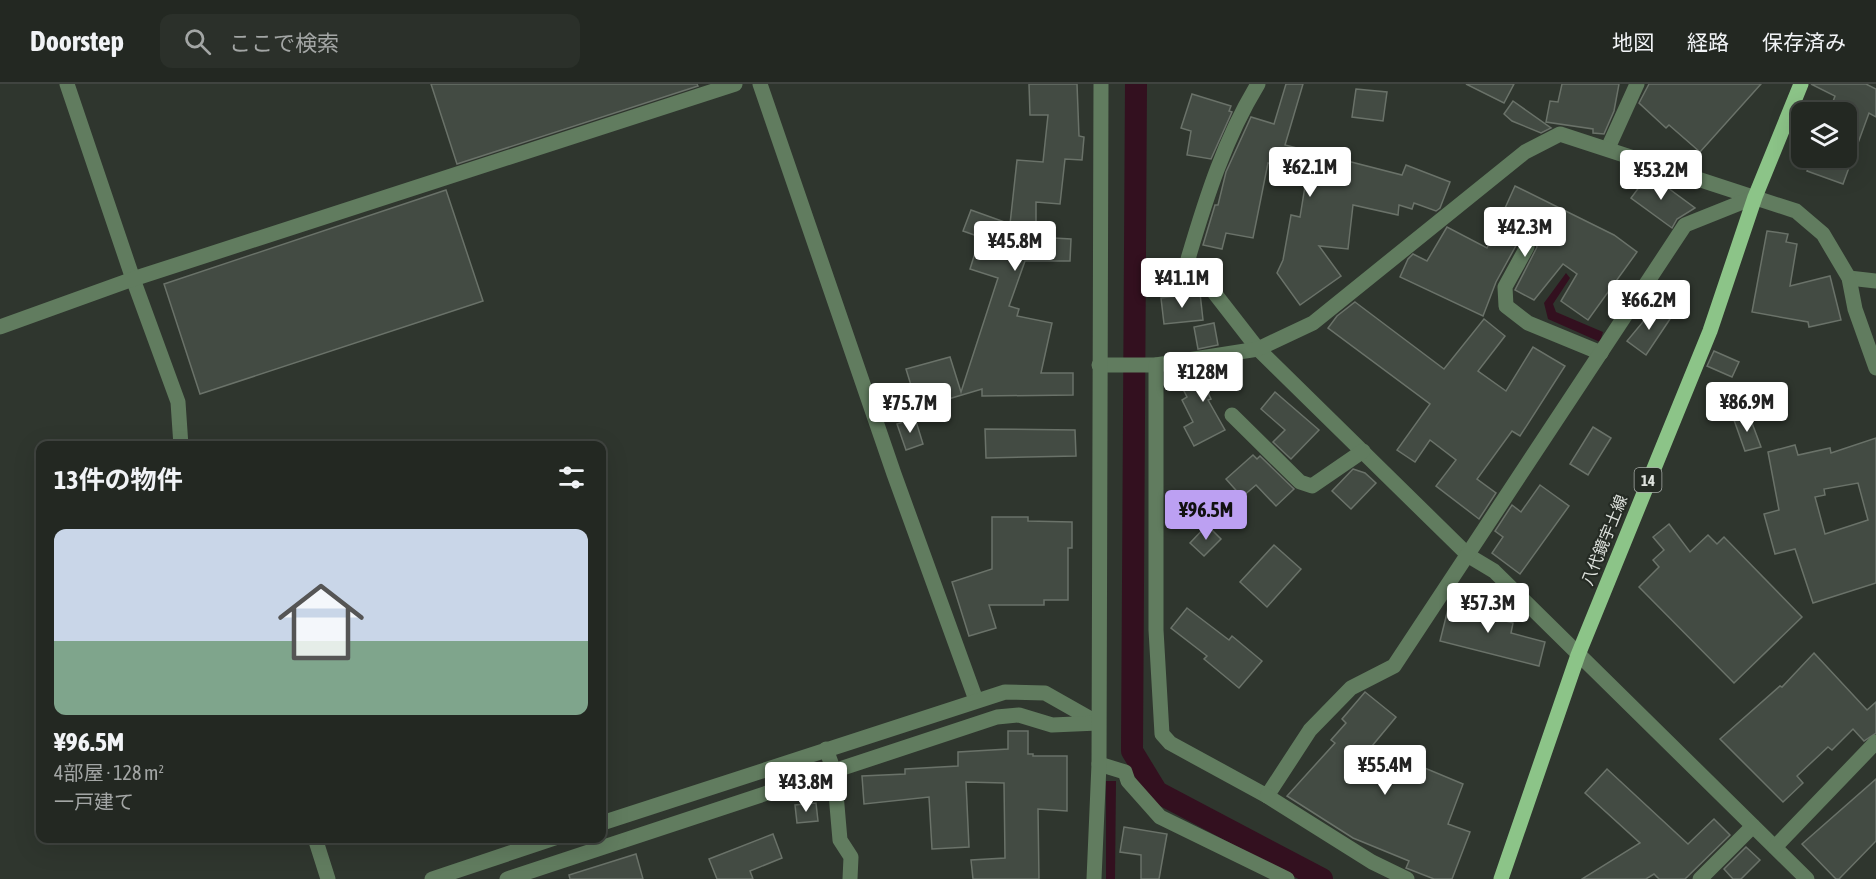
<!DOCTYPE html>
<html lang="ja">
<meta charset="utf-8">
<style>
:root{--surface:#232822;--page:#2b302a;--text:#f1f3f6;--muted:#a3a6a5;--line:#404440;--accent:#bca0f2}
body{margin:0;font-family:"Asap Condensed","Noto Sans JP",sans-serif;background:var(--page);color:var(--text);height:100vh;display:flex;flex-direction:column;font-size:22px;white-space:nowrap}
*{box-sizing:border-box;margin:0}
p{font-size:20px;color:var(--muted)}
.icon{flex:none;width:33px;height:33px;fill:none;stroke:currentColor;stroke-width:2;stroke-linecap:round;stroke-linejoin:round}
.map{position:relative;flex:1;overflow:hidden}
.panel{position:absolute;left:36px;top:357px;width:570px;height:402px;display:flex;flex-direction:column;background:var(--surface);border-radius:12px;box-shadow:0 6px 24px #0002,0 0 0 2px var(--line)}
.panel>*{flex:none}
.fabs{position:absolute;left:1791px;top:18px;display:grid;gap:12px}
.fabs a{display:grid;place-items:center;width:66px;height:66px;border-radius:12px;background:var(--surface);box-shadow:0 6px 24px #0002,0 0 0 2px var(--line);font-size:30px}
.price{position:absolute;translate:-50% -51px;padding:0 14px;border-radius:6px;background:#fff;color:#222;font-size:20px;line-height:39px;filter:drop-shadow(0 2px 3px #0008)}
.price::after{content:'';position:absolute;left:50%;top:36px;width:18px;height:14px;margin-left:-9px;background:inherit;clip-path:polygon(0 0,100% 0,50% 100%)}
.price.current{background:var(--accent);color:#111}
ul{padding:0;list-style:none}
li{display:grid;align-content:center;gap:12px;height:318px;padding:0 18px}
li+li{border-top:2px solid var(--line)}
li span{display:grid;place-items:center;height:186px;border-radius:12px;color:#555}
li>.icon{margin-inline-start:auto}
span .icon{width:108px;height:108px;fill:#fffc;stroke-width:1}
li b{font-size:26px}
h2{display:flex;justify-content:space-between;align-items:center;height:72px;padding:0 18px;font-size:26px}
header{display:flex;align-items:center;gap:36px;box-sizing:border-box;height:84px;padding:0 30px;background:var(--surface);border-bottom:2px solid var(--line)}
header strong{font-size:28px}
nav{display:flex;gap:33px;margin-inline-start:auto;font-size:21px}
.search{width:420px;height:54px;background:var(--page);display:flex;align-items:center;gap:15px;box-sizing:border-box;padding:0 21px;border-radius:12px;color:var(--muted);font-size:22px}
.map>svg:first-child{display:block}
</style>
<header>
<strong>Doorstep</strong>
<div class="search"><svg class="icon" aria-label="search" viewBox="0 0 24 24"><circle cx="10" cy="10" r="6"/><path d="M15 15l6 6"/></svg>ここで検索</div>
<nav><a>地図</a><a>経路</a><a>保存済み</a></nav>
</header>
<div class="map">
<svg width="1876" height="795" viewBox="0 0 1876 795">
<rect width="100%" height="100%" fill="#2f362e"/>
<!-- water -->
<g fill="#33101f">
<path d="M1566,189L1570,194L1553,220L1556,228L1603,248L1600,258L1548,235L1544,219Z"/>
<path d="M1106,697H1116L1115,795H1106Z"/>
</g>
<g fill="none" stroke-linecap="round" stroke-linejoin="round">
<!-- canal -->
<path stroke="#33101f" stroke-width="22" d="M1136,0L1132,667L1157,708L1322,795"/>
</g>
<!-- building -->
<g fill="#434b43" stroke="#6a7269" stroke-width="1.5" fill-rule="evenodd">
<path d="M431,0H697L698,2L457,80Z"/>
<path d="M1029,0H1077L1079,52L1084,53L1082,76L1065,75L1060,120L1036,118V153L1071,155L1070,177H1025L1009,222L1019,225L1017,232L1052,239L1041,289H1073V311L982,312V305L918,324L906,285L950,273L961,308L998,194L970,185L980,153L963,147L971,126L1010,140L1017,76L1043,78L1048,31H1030Z"/>
<path d="M1286,0H1303L1285,61L1402,91L1406,81L1450,98L1440,124L1436,127L1414,119L1412,125L1399,121L1398,131L1353,121L1348,165L1319,162L1341,192L1300,221L1277,189L1283,176L1291,131L1300,133L1307,90L1268,79L1253,154L1226,149L1222,165L1203,161L1215,121H1218L1226,88L1251,33L1274,40Z"/>
<path d="M1466,0H1514L1504,19Z"/>
<path d="M1562,0H1619L1614,27L1604,50L1593,49V45L1546,38L1550,17L1558,18Z"/>
<path d="M1649,0H1761L1700,68L1669,41L1666,44L1639,19Z"/>
<path d="M1811,0H1866L1876,5V33L1869,29L1843,100L1807,87L1813,74H1846V28H1829L1835,12Z"/>
<path d="M1356,5L1387,8L1383,37L1352,33Z"/>
<path d="M1192,10L1231,22L1229,27L1232,28L1211,75L1187,71L1191,47L1181,44Z"/>
<path d="M1513,17L1551,44L1541,49L1512,37L1504,30Z"/>
<path d="M1649,90L1695,124L1677,135L1672,144L1631,114Z"/>
<path d="M1515,102L1614,151L1637,168L1588,236L1561,217L1577,190L1563,180L1534,216L1515,206L1537,163L1535,157L1527,153L1518,158L1496,198L1483,232L1400,193L1408,175L1413,170L1427,177L1447,143L1487,164Z"/>
<path d="M446,106L483,217L200,310L164,200Z"/>
<path d="M1767,147L1788,150L1786,158L1797,160L1790,202L1830,192L1841,236L1809,243L1808,238L1752,228Z"/>
<path d="M1200,209L1203,236L1164,240L1161,214Z"/>
<path d="M1355,218L1444,285L1484,235L1505,252L1478,287L1506,307L1533,263L1565,282L1520,352L1512,347L1477,395L1496,409L1479,435L1436,402L1456,376L1430,356L1415,378L1397,366L1430,320L1328,244L1337,232Z"/>
<path d="M1656,222L1670,235L1646,271L1627,257Z"/>
<path d="M1214,239L1218,261L1198,265L1194,243Z"/>
<path d="M1714,267L1739,278L1732,293L1707,282Z"/>
<path d="M1222,280L1227,301L1206,304L1211,315L1208,316L1225,346L1194,362L1184,343L1193,338L1182,316L1187,313L1179,297L1202,284Z"/>
<path d="M1275,308L1319,346L1291,375L1273,358L1285,346L1261,325Z"/>
<path d="M1749,331L1761,363L1745,367L1734,336Z"/>
<path d="M915,334L923,360L906,366L897,340Z"/>
<path d="M1593,343L1611,354L1588,391L1570,380Z"/>
<path d="M985,345L1075,346L1076,372L986,374Z"/>
<path d="M1876,354V499L1813,519L1795,465L1775,470L1764,430L1779,426L1768,368L1795,361L1798,371L1830,364L1831,369ZM1858,399L1868,436L1825,450L1815,413L1825,411L1824,405Z"/>
<path d="M1253,371L1257,375L1260,372L1294,405L1276,422L1256,401L1242,413L1226,395Z"/>
<path d="M1353,385L1365,389L1376,399L1351,425L1332,407Z"/>
<path d="M1540,401L1569,422L1520,490L1492,469L1503,453L1495,447L1512,421L1521,428Z"/>
<path d="M992,433H1028V437L1072,438V464H1068V516H1044V521H989L996,544L969,552L952,498L992,485Z"/>
<path d="M1669,440L1690,468L1708,451L1717,460L1724,453L1802,533L1734,599L1639,503L1659,483L1653,476L1664,466L1653,453Z"/>
<path d="M1207,441L1221,455L1204,472L1190,459Z"/>
<path d="M1274,461L1301,485L1267,523L1240,498Z"/>
<path d="M1450,517L1500,529L1498,535L1513,539L1511,549L1545,558L1539,582L1440,557Z"/>
<path d="M1187,524L1229,556L1232,552L1262,577L1239,604L1204,575L1207,572L1171,544Z"/>
<path d="M1814,569L1867,626L1876,618V649L1864,657L1853,645L1832,666L1828,663L1797,692L1803,699L1783,718L1720,655L1780,602L1782,603Z"/>
<path d="M1365,608L1396,633L1372,662L1463,700L1448,740L1470,748L1452,795H1434L1406,784L1409,777L1353,754L1287,712L1335,659L1331,656L1346,639L1342,635Z"/>
<path d="M1008,647H1028V670H1033V672H1067V727L1038,725L1039,795H973L971,776L1005,774L1004,699L966,698L969,763L932,765L929,713L864,720L862,692L905,690V685L958,682V668L1008,665Z"/>
<path d="M1607,685L1688,760L1714,735L1730,751L1685,795H1659L1654,790L1646,795H1582L1640,759L1585,709Z"/>
<path d="M1876,695V757L1839,795H1836L1802,760Z"/>
<path d="M816,719L818,737L797,739L795,721Z"/>
<path d="M1124,743L1167,750L1159,795H1141V771L1120,768Z"/>
<path d="M773,750L782,774L750,787L753,795H717L709,775Z"/>
<path d="M1746,763L1760,776L1741,795H1733L1724,785Z"/>
<path d="M636,770L643,795H570L569,791Z"/>
</g>
<g fill="none" stroke-linecap="round" stroke-linejoin="round">
<!-- minor -->
<g stroke="#617c5f" stroke-width="15">
<path d="M67,0L133,195L178,318L181,362"/>
<path d="M760,0L894,390L976,616"/>
<path d="M1258,0C1225,54 1206,114 1188,175L1258,265L1469,472L1494,487L1807,795"/>
<path d="M1608,64L1637,0"/>
<path d="M1527,163L1505,203L1506,222L1528,239L1601,269"/>
<path d="M1849,194L1876,197"/>
<path d="M0,243L133,195L735,0"/>
<path d="M1099,281H1156L1258,265L1313,239L1525,68L1560,50L1796,127L1823,150L1849,194L1855,225L1876,284"/>
<path d="M1156,281V546L1162,650L1170,659L1267,712L1310,646L1351,604L1394,582L1685,141L1755,113"/>
<path d="M1232,331L1300,398L1312,402L1363,367"/>
<path d="M826,665L834,687L840,756L851,773L850,795"/>
<path d="M1099,680L1125,688L1128,697L1160,733L1287,795"/>
<path d="M1267,712L1372,778L1407,795"/>
<path d="M602,739L1005,608L1045,609L1098,639"/>
<path d="M315,754L328,795"/>
<path d="M1775,763L1876,658"/>
<path d="M432,795L555,754"/>
<path d="M507,795L997,633L1019,631L1052,641L1098,639"/>
<path d="M1094,795L1099,680L1101,0"/>
<path d="M1700,795L1753,742"/>
</g>
<!-- major -->
<path stroke="#8cc488" stroke-width="15" d="M1501,795L1578,571L1710,247L1755,113L1801,0"/>
</g>
<g text-anchor="middle" dominant-baseline="central" stroke-width="4.5" stroke-linejoin="round" paint-order="stroke">
<!-- shield labels -->
<rect fill="#252b24" stroke="#a6aba6" stroke-width="1.5" x="1634.5" y="384" width="27" height="24" rx="4.5"/>
<g font-size="15" font-weight="bold" fill="#dee2dd">
<text x="1648" y="396">14</text>
</g>
<!-- street labels -->
<g font-size="16" fill="#dee2dd" stroke="#252b24">
<text transform="translate(1604 456) rotate(-68)">八代鏡宇土線</text>
</g>
</g>
</svg>
<div class="fabs">
<a><svg class="icon" aria-label="layers" viewBox="0 0 24 24"><path d="M12 4l9 5-9 5-9-5zM3 14l9 5 9-5"/></svg></a>
</div>
<b class="price" style="left:1310px;top:114px">¥62.1M</b>
<b class="price" style="left:1661px;top:117px">¥53.2M</b>
<b class="price" style="left:1525px;top:174px">¥42.3M</b>
<b class="price" style="left:1015px;top:188px">¥45.8M</b>
<b class="price" style="left:1182px;top:225px">¥41.1M</b>
<b class="price" style="left:1649px;top:247px">¥66.2M</b>
<b class="price" style="left:1203px;top:319px">¥128M</b>
<b class="price" style="left:1747px;top:349px">¥86.9M</b>
<b class="price" style="left:910px;top:350px">¥75.7M</b>
<b class="price current" style="left:1206px;top:457px">¥96.5M</b>
<b class="price" style="left:1488px;top:550px">¥57.3M</b>
<b class="price" style="left:1385px;top:712px">¥55.4M</b>
<b class="price" style="left:806px;top:729px">¥43.8M</b>
<section class="panel">
<h2>13件の物件<svg class="icon" aria-label="filters" viewBox="0 0 24 24"><path d="M4 7h16M4 17h16"/><circle cx="9" cy="7" r="2"/><circle cx="15" cy="17" r="2"/></svg></h2>
<ul>
<li><span style="background:linear-gradient(#c9d6e8 60%,#7fa58c 0)"><svg class="icon" aria-label="home" viewBox="0 0 24 24"><path d="M3 11l9-7 9 7M6 9v11h12V9"/></svg></span><div><b>¥96.5M</b><p>4部屋 · 128 m²</p><p>一戸建て</p></div></li>
</ul>
</section>
</div>
